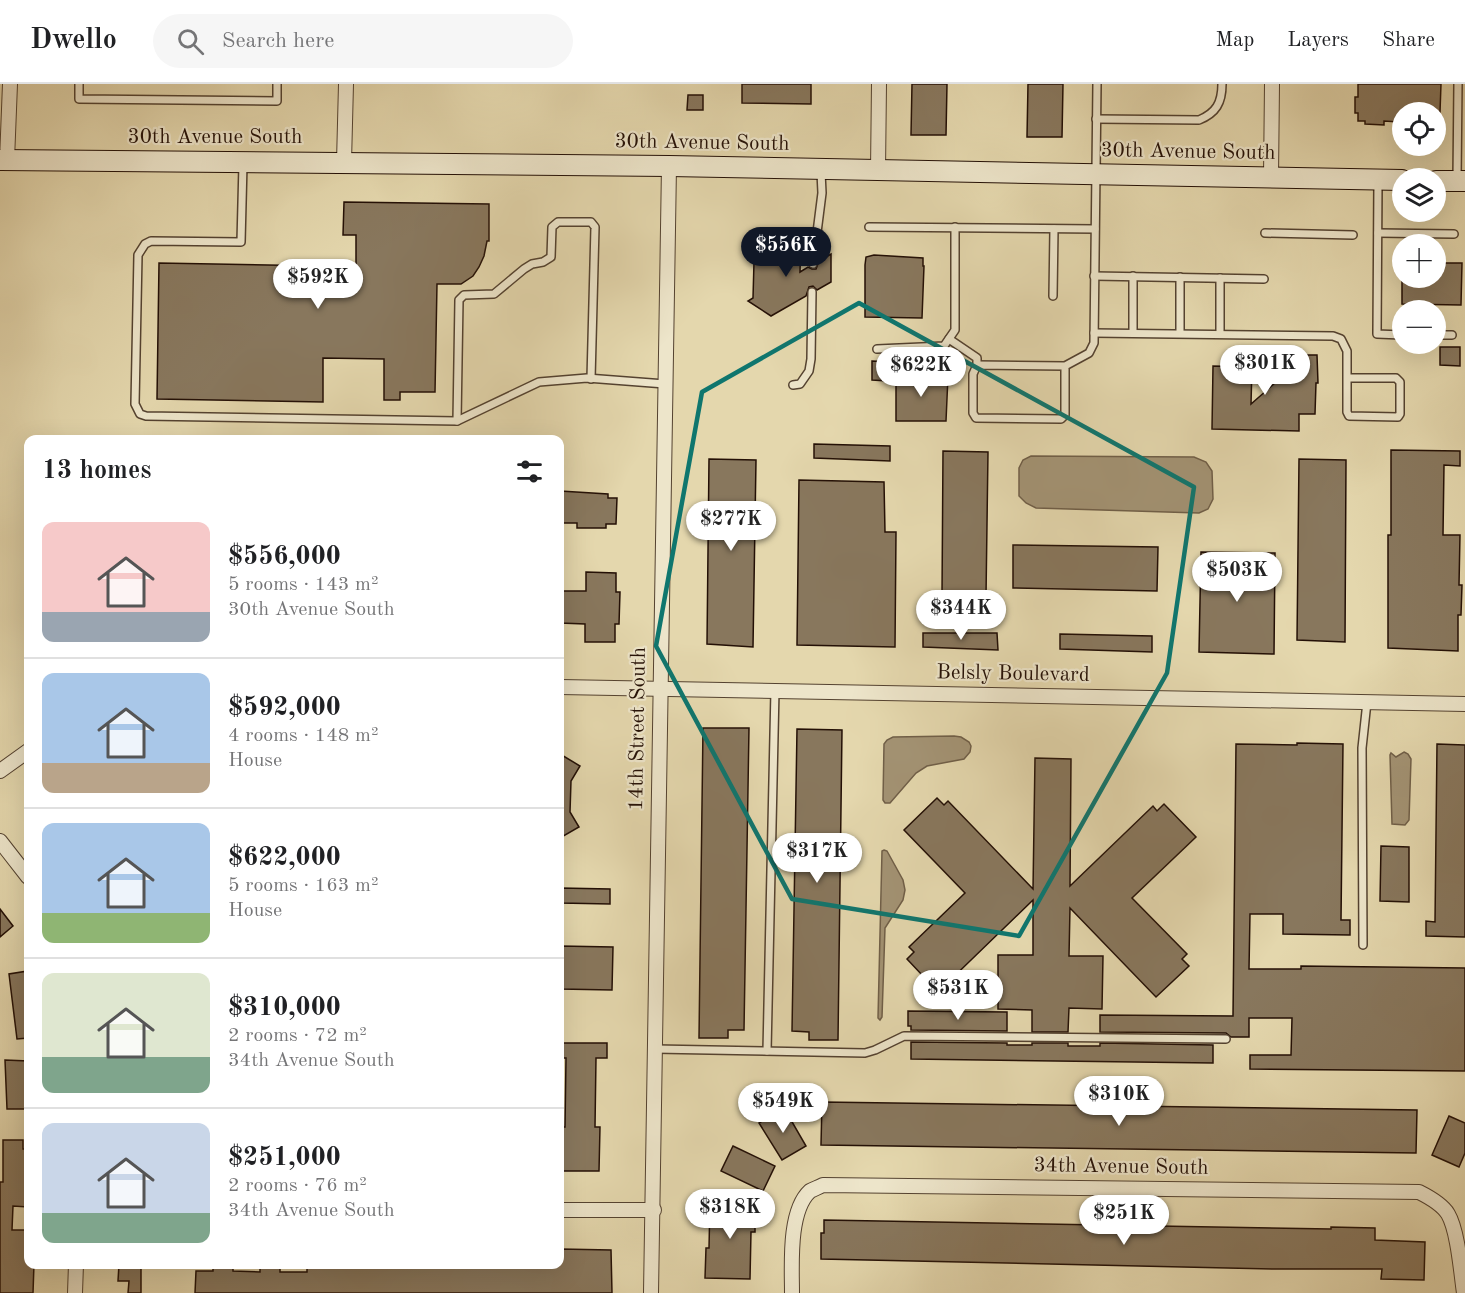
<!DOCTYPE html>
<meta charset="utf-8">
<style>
:root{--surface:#fff;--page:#f6f6f6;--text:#202124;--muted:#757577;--line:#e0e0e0;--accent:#111827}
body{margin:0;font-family:"Old Standard TT",serif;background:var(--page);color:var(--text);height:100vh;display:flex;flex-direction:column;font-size:22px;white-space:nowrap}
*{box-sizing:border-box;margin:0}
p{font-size:20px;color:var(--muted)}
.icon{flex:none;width:33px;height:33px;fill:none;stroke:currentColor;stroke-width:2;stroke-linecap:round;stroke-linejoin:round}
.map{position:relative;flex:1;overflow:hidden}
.details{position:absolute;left:24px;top:351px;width:540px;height:834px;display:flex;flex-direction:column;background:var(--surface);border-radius:12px;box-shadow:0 6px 24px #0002}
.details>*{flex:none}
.fabs{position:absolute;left:1392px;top:18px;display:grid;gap:12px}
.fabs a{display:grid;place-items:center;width:54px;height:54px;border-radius:50%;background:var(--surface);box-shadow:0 6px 24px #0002;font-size:30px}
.price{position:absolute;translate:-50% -51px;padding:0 14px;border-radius:21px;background:#fff;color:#222;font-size:20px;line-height:39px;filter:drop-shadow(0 2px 3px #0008)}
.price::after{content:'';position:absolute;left:50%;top:36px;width:18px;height:14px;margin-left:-9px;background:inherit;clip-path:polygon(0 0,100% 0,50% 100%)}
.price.active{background:var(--accent);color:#fff}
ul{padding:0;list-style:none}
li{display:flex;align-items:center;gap:18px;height:150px;padding:0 18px}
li+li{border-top:2px solid var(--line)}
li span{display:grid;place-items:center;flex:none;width:168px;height:120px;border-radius:12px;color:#555}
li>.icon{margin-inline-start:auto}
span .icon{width:72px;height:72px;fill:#fffc;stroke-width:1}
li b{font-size:26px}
h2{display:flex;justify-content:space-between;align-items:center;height:72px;padding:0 18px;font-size:26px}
header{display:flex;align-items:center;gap:36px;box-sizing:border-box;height:84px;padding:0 30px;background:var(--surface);border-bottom:2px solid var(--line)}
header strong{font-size:28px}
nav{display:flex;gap:33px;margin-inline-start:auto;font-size:21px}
.search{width:420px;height:54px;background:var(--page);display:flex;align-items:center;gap:15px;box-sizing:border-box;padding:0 21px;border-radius:33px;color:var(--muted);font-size:22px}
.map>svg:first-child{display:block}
</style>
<header>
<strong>Dwello</strong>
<div class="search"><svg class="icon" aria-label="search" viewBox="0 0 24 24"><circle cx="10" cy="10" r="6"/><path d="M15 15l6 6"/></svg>Search here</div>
<nav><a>Map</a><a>Layers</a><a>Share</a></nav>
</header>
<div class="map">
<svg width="1465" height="1209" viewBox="0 0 1465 1209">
<rect width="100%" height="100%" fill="#e4d7ad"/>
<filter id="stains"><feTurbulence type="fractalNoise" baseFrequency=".00333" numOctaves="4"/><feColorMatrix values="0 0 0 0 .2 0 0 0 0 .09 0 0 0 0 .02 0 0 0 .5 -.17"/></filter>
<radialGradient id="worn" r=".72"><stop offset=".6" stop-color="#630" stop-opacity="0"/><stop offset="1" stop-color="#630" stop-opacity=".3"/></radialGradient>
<!-- water -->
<g fill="#a39374" stroke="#705f48" stroke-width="1.5">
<path d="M1031,372L1194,373L1206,378L1212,387L1213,415L1208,425L1199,429L1036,424L1026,419L1019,412V384L1023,376Z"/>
<path d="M954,652L961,653L969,658L971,662L970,668L964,675L927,682L916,689L890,719H885L883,716L884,660L887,656L893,653Z"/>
<path d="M1404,668L1408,670L1411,675L1409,736L1405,741L1392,740L1390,671L1391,669L1396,673Z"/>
<path d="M884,766L887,767L903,796L905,806L903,816L885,844L882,933L880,936L878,934L882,767Z"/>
</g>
<!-- building -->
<g fill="#88775d" stroke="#241006" stroke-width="1.5">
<path d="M742,0H811V20L742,19Z"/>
<path d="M912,0H947L946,51H911Z"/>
<path d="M1028,0H1063L1062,53H1027Z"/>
<path d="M1358,0H1441L1440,28H1400L1399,38L1384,37V41L1365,40V37H1358V29H1355V13H1358Z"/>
<path d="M688,11H703V26H687Z"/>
<path d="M344,118L489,120V157H487L484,172L479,183L473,192L461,200H437L435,308H400V316H384V275L323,274V318L157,315L159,179L323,182V199L356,200V151H343Z"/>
<path d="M801,151L800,188L808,183L812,185H816L819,177L831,170V198L817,206L813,202L809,203L806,212L771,232L748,217L753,214L754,178Z"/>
<path d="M874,171L923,174V182H924L922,234L865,233V181L866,173Z"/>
<path d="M1436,179H1462L1461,221L1402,220V194H1436Z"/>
<path d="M1440,263H1460V282L1440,281Z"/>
<path d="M1278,271H1317L1318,299H1316L1315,330H1299V347L1212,345L1213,282L1252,283L1251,320L1275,299Z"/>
<path d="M872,277L889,278L888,297L872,296Z"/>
<path d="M896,291L948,292L946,337H896Z"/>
<path d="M814,360L890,362V377L814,374Z"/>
<path d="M1391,366L1460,367V382L1444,381L1443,451H1460L1459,501H1462L1461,531H1458V567L1388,564V451H1391Z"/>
<path d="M943,367L988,368L986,512H942Z"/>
<path d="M709,375L756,376L753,563L707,560Z"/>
<path d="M1299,375L1346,376L1345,558L1297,556Z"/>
<path d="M799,396L884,398L885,448H896L895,563L797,561Z"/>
<path d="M560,407L608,410V414H617L616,440H606V444H577V439H560Z"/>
<path d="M1013,461L1158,463L1157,507L1013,504Z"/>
<path d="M1201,468L1275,469L1274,570L1199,568Z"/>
<path d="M586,488L616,489V508H620L619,540H615V558H585V540L560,539V507H586Z"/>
<path d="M923,549H997L998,566L923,563Z"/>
<path d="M1060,550L1152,552V568L1060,565Z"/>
<path d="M703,644H749L744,946H728V954H699Z"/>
<path d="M797,645L842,646L838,956H809V948L792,947Z"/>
<path d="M1297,659L1343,660L1341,836H1350V851L1283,850V830H1250L1249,885H1301V882L1465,884V987L1250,985V971H1291L1292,934H1249V953H1231L1226,949L1100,948V931L1233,932L1236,660L1297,661Z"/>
<path d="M1437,660L1465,661V853L1426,852V837L1435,838Z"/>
<path d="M560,670L580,682L571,697L570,728L579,743L560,754Z"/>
<path d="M1035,674L1071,675L1070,802L1153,722L1157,727L1164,720L1196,753L1132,814L1187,870L1182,875L1189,882L1156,913L1070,824L1069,872H1103L1102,925L1069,924L1068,948H1032V926L998,925V871H1033V816L938,908L907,875L914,868L909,863L965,809L904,746L937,714L944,721L948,717L1033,805Z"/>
<path d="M1381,762L1409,763V818L1380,817Z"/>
<path d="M560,804L610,805V820L560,819Z"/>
<path d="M0,825L13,842L0,853Z"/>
<path d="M560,862L613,863L612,906L560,905Z"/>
<path d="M28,887V954L17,955L9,890Z"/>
<path d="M908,927L1007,928V947L911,946V942H908Z"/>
<path d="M911,958L1007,959V961H1032V959H1068V962H1100V959L1213,961V979L911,975Z"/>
<path d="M560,959H607V974H596L595,1043H600L599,1087H560L561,1043H565L566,974H560Z"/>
<path d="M5,976L28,977L26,1025H7Z"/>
<path d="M822,1018L1417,1026L1416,1069L821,1061Z"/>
<path d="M784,1024L806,1062L782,1076L759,1039Z"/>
<path d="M1449,1032L1465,1039V1069L1459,1083L1432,1071Z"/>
<path d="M3,1056H23V1065H28V1123L13,1122L12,1146H28V1180H34L33,1209H0V1098H3Z"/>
<path d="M733,1062L775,1082L763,1107L721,1087Z"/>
<path d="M710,1118L755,1119V1148H751L750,1195L705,1194L706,1164H709Z"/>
<path d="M824,1136L1331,1145V1143L1375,1144V1156L1425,1158L1424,1196L1381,1195L1382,1185H1274L821,1175V1149H824Z"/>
<path d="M560,1165L611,1166L612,1209H195L196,1187H213V1183H233V1187L260,1188V1183H280V1188H307V1184H315V1180H560Z"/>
<path d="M119,1180H141V1209H128L129,1197H118Z"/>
</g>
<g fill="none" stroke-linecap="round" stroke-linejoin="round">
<!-- lane casing -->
<g stroke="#544230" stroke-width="10">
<g id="lane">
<path d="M79,0V15L277,17V0"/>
<path d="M1096,35L1199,36C1216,29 1222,19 1222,0"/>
<path d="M243,80L241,158L151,157L145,160L138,171L135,320L140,330L146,332L457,337L539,298L587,294L665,300"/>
<path d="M1457,95L1458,0"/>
<path d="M1378,98L1377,250L1402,251"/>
<path d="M869,143L1095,145"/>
<path d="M1265,149L1353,151"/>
<path d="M1378,149L1454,150"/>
<path d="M813,180L822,109L821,88"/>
<path d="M1094,192L1264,195"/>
<path d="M1053,212L1054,145"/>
<path d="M1094,249L1333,252L1341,255L1347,267V328L1349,332L1398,333L1400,330V298L1396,294H1347"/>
<path d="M1133,249V192"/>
<path d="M1180,249V193"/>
<path d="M1220,250V194"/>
<path d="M1436,251H1452"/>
<path d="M949,255L977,274V281"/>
<path d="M877,265L944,262L955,246V143"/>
<path d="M1065,282V331L1061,335L976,334L973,329V290L977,281L1065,282L1089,269L1094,259L1097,0"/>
<path d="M793,301L800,300L809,287L811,275L812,208"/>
<path d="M457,337L459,216L464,211L494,210L524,185L532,180L543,178L551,173L552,143L558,138H591L595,143L591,295"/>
<path d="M1363,861L1362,664L1367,618"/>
<path d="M655,965L865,969L875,966L904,952L1226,955"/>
<path d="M767,967L775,606"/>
</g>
</g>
<!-- street casing -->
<g stroke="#544230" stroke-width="16">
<g id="street">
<path d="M7,76L10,0"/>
<path d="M344,78L346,0"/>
<path d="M878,86L879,0"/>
<path d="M1271,93L1272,0"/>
<path d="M560,603L1465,620"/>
<path d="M0,687L28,667"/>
<path d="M0,757L28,793"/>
<path d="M560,1126H654"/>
<path d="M75,1209L76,1180"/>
<path d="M651,1209L669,82"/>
<path d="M792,1209C792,1182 788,1127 810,1107C814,1105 819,1103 823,1101L1419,1108C1429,1113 1442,1120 1448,1130C1458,1147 1461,1189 1464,1209"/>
</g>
</g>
<!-- secondary casing -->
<g stroke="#241006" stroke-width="22">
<g id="secondary">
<path d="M0,76L669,82L1402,96"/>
<path d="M1436,97H1465"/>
</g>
</g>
<!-- lane -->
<use href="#lane" stroke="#ede5ca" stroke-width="7"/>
<!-- street -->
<use href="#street" stroke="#ede5ca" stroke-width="14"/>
<!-- secondary -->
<use href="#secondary" stroke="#ede5ca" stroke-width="20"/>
</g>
<!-- marked area -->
<path fill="none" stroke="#0f766e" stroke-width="4.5" stroke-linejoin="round" d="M859,219L1194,403L1167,589L1019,852L792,815L656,562L702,308Z"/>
<g text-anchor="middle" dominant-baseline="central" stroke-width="4.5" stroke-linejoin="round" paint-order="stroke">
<!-- street labels -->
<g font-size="21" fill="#241006" stroke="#ede5ca">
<text x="215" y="53">30th Avenue South</text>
<text transform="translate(702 59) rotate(1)">30th Avenue South</text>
<text transform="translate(1188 68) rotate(1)">30th Avenue South</text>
<text transform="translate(1013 590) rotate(1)">Belsly Boulevard</text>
<text transform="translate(638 645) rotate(-89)">14th Street South</text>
<text transform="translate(1121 1083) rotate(1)">34th Avenue South</text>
</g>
</g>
<rect width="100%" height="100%" filter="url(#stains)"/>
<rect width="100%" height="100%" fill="url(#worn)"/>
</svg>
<div class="fabs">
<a><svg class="icon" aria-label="locate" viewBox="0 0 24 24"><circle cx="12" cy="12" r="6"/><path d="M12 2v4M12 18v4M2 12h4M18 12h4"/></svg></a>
<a><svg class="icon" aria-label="layers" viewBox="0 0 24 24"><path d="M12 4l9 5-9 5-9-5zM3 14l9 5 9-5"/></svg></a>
<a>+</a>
<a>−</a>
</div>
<b class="price active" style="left:786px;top:194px">$556K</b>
<b class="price" style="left:318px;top:226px">$592K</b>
<b class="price" style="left:1265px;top:312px">$301K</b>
<b class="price" style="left:921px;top:314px">$622K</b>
<b class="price" style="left:731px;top:468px">$277K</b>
<b class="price" style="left:1237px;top:519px">$503K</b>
<b class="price" style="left:961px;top:557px">$344K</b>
<b class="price" style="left:817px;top:800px">$317K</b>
<b class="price" style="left:958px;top:937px">$531K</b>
<b class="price" style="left:1119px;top:1043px">$310K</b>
<b class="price" style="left:783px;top:1050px">$549K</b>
<b class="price" style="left:730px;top:1156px">$318K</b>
<b class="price" style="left:1124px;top:1162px">$251K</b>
<section class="details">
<h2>13 homes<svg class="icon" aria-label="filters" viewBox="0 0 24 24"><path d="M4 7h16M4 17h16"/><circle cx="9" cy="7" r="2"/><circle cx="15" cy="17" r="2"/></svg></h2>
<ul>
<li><span style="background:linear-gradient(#f6c9c9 75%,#9aa5b1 0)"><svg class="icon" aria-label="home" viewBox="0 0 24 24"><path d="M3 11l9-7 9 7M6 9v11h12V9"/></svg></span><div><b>$556,000</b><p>5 rooms · 143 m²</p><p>30th Avenue South</p></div></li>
<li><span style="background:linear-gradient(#a9c7e8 75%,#b9a48a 0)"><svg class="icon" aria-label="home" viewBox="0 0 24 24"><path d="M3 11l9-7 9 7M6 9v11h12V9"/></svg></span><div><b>$592,000</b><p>4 rooms · 148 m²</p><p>House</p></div></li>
<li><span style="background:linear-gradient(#a9c7e8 75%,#8fb573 0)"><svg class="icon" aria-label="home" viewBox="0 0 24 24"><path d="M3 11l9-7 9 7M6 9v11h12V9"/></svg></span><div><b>$622,000</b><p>5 rooms · 163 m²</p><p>House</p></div></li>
<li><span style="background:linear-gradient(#dfe7d0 70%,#7fa58c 0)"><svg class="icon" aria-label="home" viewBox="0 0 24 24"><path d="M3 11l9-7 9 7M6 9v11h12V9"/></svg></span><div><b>$310,000</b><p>2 rooms · 72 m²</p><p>34th Avenue South</p></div></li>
<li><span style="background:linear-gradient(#c9d6e8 75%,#7fa58c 0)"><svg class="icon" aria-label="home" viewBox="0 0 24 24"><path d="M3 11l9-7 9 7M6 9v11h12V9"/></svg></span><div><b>$251,000</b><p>2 rooms · 76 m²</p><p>34th Avenue South</p></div></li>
</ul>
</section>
</div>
